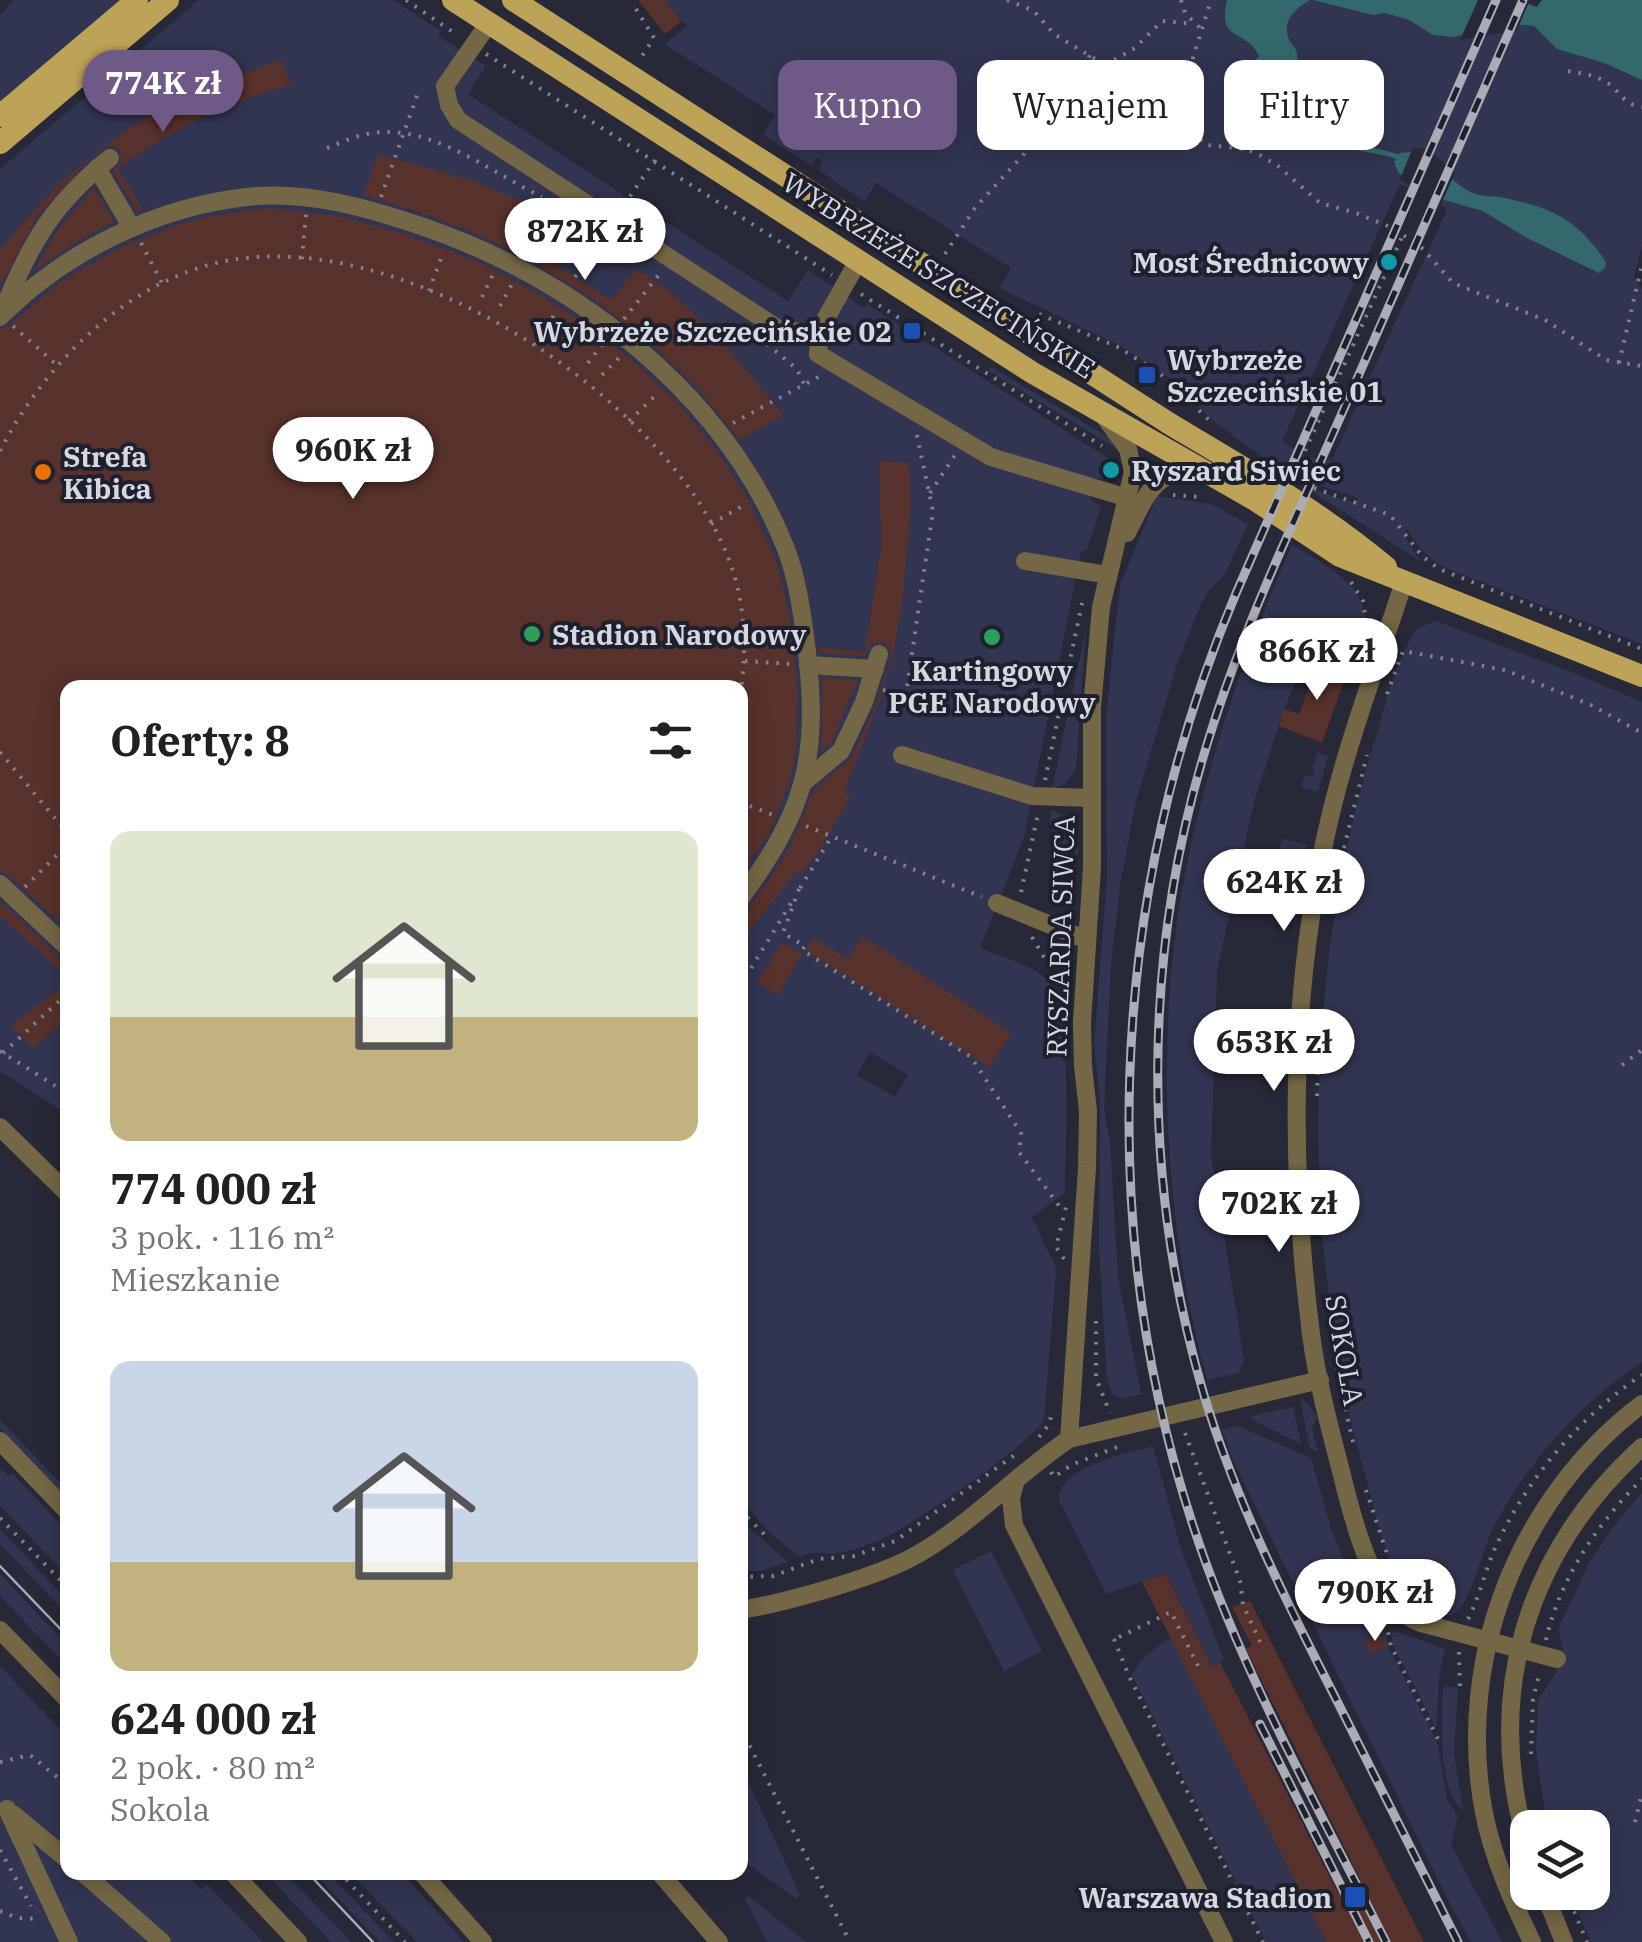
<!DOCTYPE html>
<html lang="pl">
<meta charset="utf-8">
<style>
:root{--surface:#fff;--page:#f6f6f6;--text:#202124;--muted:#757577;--accent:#6f5987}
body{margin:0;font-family:"IBM Plex Serif",serif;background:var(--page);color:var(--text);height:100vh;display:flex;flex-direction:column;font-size:38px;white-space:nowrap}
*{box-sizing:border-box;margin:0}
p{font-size:32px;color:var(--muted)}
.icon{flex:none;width:55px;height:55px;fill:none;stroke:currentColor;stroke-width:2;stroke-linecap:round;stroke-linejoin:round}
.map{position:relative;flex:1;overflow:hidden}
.panel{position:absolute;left:60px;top:680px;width:688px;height:1200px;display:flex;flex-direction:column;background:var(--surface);border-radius:20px;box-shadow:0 5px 25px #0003}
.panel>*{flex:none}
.banner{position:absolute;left:778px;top:60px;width:712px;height:90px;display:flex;gap:20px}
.controls{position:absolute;left:1510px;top:1810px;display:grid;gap:20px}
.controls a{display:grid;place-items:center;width:100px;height:100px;border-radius:20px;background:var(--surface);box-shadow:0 5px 25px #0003;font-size:50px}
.price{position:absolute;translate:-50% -85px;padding:0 22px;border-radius:35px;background:#fff;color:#222;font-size:32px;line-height:65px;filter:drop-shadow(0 2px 5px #0008)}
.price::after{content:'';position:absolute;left:50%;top:60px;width:30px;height:22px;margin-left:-15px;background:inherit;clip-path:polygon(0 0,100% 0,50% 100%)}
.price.active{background:var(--accent);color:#fff}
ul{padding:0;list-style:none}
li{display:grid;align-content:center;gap:20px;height:530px;padding:0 50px}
li span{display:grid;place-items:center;height:310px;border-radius:20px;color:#555}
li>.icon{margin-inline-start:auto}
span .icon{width:180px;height:180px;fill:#fffc;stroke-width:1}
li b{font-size:42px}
h2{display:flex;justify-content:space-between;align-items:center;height:120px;padding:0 50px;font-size:42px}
.chip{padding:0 35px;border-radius:20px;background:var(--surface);box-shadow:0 5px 25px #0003;font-size:35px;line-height:90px}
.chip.active{background:var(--accent);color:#fff}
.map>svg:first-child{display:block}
</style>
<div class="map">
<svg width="1642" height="1942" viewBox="0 0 1642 1942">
<rect width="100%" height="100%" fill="#272938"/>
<!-- green -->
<g fill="#313551" fill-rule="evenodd">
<path d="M14,0H124L0,106V15Z"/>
<path d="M199,0H393L441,31L438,36L486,66L468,94L788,301L808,270L864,308L867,304L1111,460L1110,480L1094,478L1091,500L1101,506L1087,550L1081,552L1024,837L980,948C1001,957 1035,965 1050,983C1073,1010 1065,1153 1065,1193L1031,1217C1039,1227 1040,1237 1046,1248C1051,1258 1055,1258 1056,1271L1044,1420C1028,1446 905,1531 875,1542C862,1547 850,1551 837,1553C822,1555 814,1550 800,1557L770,1533L740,1499V688H68L67,1114L0,1071V169ZM870,1052L908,1075L895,1097L857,1075Z"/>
<path d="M665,0H1227L1226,4L1313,0L1373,15L1385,13L1409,20L1434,35L1509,24L1534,26L1557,49L1604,63L1642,80V246L1634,277L1642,289V644L1441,566L1422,550L1406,528V539L1421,562L1305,487L1354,503L1359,498L1287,475L1215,422L1168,377L1121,346L1006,291L1000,288L1011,268L876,183L864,201L819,170L822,160L817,158L812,166L763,135L775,115L665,44L687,26ZM1400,184L1433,197L1447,210L1332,460L1306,457L1282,441Z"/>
<path d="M990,366L1113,440L1127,461L1114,447L989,371Z"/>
<path d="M1157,496L1211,504L1248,524L1225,574L1208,591L1200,606L1176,667L1136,801L1121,879L1111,963L1104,1109L1110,1141L1118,1277L1141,1394L1121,1399L1112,1393L1107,1379L1099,1247L1100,1101L1094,1045L1107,877L1106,717L1120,585Z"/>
<path d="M1292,545C1342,575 1380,592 1360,658L1353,655L1354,650L1316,636L1284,709L1254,802L1217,971L1211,1155L1244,1360L1239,1373L1207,1380C1168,1238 1157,1076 1176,929C1194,797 1239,666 1292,545Z"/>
<path d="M1436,621L1579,675L1642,702V1362C1579,1404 1528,1462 1493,1528C1482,1549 1471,1608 1450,1616C1436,1612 1421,1609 1410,1598C1389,1577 1374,1508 1366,1478C1299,1244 1303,973 1375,740C1386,704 1395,658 1418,628Z"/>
<path d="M1086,628L1076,769L1065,784L1052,789Z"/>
<path d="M1317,752L1328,756L1318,792L1301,787L1304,775L1313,777L1315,770L1312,768Z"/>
<path d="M1051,810C1074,817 1079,832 1078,855C1058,846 1047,832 1051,810Z"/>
<path d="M1282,839L1307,844L1302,861L1278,855Z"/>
<path d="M1300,1399L1307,1403L1317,1416L1312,1429L1318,1452L1310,1448Z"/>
<path d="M1293,1407L1301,1444L1252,1420L1251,1416Z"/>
<path d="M0,1420L67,1490V1500L0,1429Z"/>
<path d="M1238,1426L1311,1458L1331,1528L1350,1575L1327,1587L1332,1595L1341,1590L1345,1596L1352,1592L1356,1599L1364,1601L1384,1628L1389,1649L1437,1742L1447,1799L1458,1816L1451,1844L1502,1942H1471L1449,1902L1233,1460L1222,1430Z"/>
<path d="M1153,1446L1181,1549L1224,1660L1212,1667L1165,1574L1106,1594L1059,1500C1057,1468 1127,1453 1153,1446Z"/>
<path d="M0,1467L9,1476L12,1473L67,1531V1576L0,1505Z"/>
<path d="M1642,1493V1942H1591L1570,1893L1592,1892V1828L1547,1827L1536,1750L1538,1700L1555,1675L1563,1648L1558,1630L1589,1563L1620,1518Z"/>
<path d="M740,1519L788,1562L761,1571H740Z"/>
<path d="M0,1529L67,1600V1614L0,1544Z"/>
<path d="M991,1551L1042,1651L1004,1671L953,1570Z"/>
<path d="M0,1574L67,1645V1666L0,1596Z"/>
<path d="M1395,1631L1445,1649L1439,1678L1436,1728L1394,1647L1391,1634Z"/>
<path d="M1171,1638L1326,1942H1266L1132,1675C1139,1659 1156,1647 1171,1638Z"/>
<path d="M0,1666L67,1737L68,1872L185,1873L201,1889L207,1884L263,1942H0Z"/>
<path d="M1446,1686L1458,1688L1454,1753L1463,1811C1437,1788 1442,1722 1443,1689Z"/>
<path d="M740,1763L800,1895L796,1899L740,1858Z"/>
<path d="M265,1873H285L351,1942H331Z"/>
<path d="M314,1873H328L394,1942H380Z"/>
<path d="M350,1873H402L464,1942H417Z"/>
<path d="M748,1896L806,1942H767L745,1899Z"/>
</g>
<!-- water -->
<g fill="#33696d">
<path d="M1227,0H1310C1296,8 1283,19 1288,37C1289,42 1294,46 1296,50C1299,58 1295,66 1299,74C1308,91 1334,108 1323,128L1282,107L1266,95L1249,90L1241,80L1225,74C1233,60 1239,60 1253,63L1259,56C1246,27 1217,44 1227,0Z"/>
<path d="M1313,0H1517L1537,7L1542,0H1642V80L1604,63L1557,49L1534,26L1509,24L1453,37L1433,35L1409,20L1385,13L1373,15Z"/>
<path d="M1410,152C1438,157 1444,177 1467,190C1479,198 1492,195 1505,198C1553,208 1578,220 1606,262L1605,268L1599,273L1525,237L1483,211L1433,197L1398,172L1394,162L1400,153Z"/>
</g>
<!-- pier -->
<g fill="#272938">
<path d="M1478,0H1530L1517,30L1460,40Z"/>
<path d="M1413,147L1429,150L1455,173L1441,204L1430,201L1400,179Z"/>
</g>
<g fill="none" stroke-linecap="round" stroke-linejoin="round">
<!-- stream -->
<path stroke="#33696d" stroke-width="5" d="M1321,123C1334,153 1376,146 1403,159"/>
</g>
<!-- building -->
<g fill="#57312b">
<path d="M638,0H665L682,21L665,34Z"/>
<path d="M281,59L291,85L248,98L197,120L160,140L118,168L143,210L137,212L113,171L122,161L119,149L107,146L90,158L37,217L0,286V249L59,183L104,146L146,117L185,96Z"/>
<path d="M378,154L471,180L537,207L561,221L541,255L611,300L636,269L666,288L714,332L784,415L740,440L694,384L648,341L596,301L542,267L486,238L428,215L363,195Z"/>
<path d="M94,188L114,222L76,242L34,271L57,231Z"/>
<path d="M270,208L334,215L399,232L476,261L530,289L583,322L631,359L676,402L715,448L748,499L778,565L789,615L798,691L796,753L790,780L769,833L740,877V688H68V930L9,875L0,872V329L8,326L60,282L119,248L182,223L215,215Z"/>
<path d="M879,461L909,463L911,504L903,598L893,654L882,695L844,792L851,796L816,856L801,873L797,871L740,943V911L750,906L773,874L791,844L813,791L852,757L875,707L887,671L891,652L884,642L871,644L865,656L820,653L819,648L865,652L881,547Z"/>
<path d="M1319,660L1348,670L1322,743L1279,726L1284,709L1299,714Z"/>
<path d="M822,678L858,680L831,743L821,751Z"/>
<path d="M0,901L59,957L68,960V978L0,916Z"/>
<path d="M862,936L1011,1033L989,1067L806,950L814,938L848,959Z"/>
<path d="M782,942L802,954L778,995L757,983Z"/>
<path d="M68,982V1017L33,1048L11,1025Z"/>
<path d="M1359,1570L1361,1575L1345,1598L1336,1581Z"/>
<path d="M1165,1574L1212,1667L1220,1662L1338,1893L1361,1881L1246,1649L1252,1646L1232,1607L1250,1601L1424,1942H1326L1142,1582Z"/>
<path d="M1379,1633L1386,1646L1371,1654L1364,1641Z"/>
</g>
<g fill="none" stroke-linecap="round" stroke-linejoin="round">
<!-- path -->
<g stroke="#81838f" stroke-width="4" stroke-dasharray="2.5 8" stroke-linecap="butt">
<path d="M406,0L457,35"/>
<path d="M1007,0L1034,11L1054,34L1105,65L1167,115L1187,124L1205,145L1246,149L1260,155L1278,166L1320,203L1356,213L1393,228L1423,249L1453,283L1545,320L1606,360L1642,366"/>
<path d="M1181,0L1185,13L1201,29"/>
<path d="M636,9L654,38L640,59"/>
<path d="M486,54L832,275"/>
<path d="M1105,65L1135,48L1162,21L1194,24"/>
<path d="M1568,71C1585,74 1602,76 1615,89C1624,99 1628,105 1642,107"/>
<path d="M1167,115L1179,103L1211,0"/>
<path d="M327,148C342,142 357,135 373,133C431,124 492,173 542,197"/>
<path d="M381,197L418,93"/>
<path d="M624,205L655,160"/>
<path d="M141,243L162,283"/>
<path d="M518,252L555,204"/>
<path d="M945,254L975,208L1024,154L1051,116L1055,113L1066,120L1071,119L1072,97L1090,55"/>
<path d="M302,259L306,214"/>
<path d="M575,277L605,234"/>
<path d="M429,291L443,253"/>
<path d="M861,294L1102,446"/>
<path d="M482,297L493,274"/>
<path d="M500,306L512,284"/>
<path d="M1039,314L1120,348L1166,378L1214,425"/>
<path d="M624,319L661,272"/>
<path d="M13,326L58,366"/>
<path d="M767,344L797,369L804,384"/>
<path d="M536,345L557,310"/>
<path d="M588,363L603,343"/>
<path d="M1619,363L1642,265"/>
<path d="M602,375L620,357"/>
<path d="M629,421L658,393"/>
<path d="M733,423L822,375"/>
<path d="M0,451C45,363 130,277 231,260C407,230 662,395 728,557C746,603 747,650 740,698"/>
<path d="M1305,451L1403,235"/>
<path d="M1314,488L1390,515L1422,556L1439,569L1642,649"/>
<path d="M930,493L955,455"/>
<path d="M1173,495L1199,497L1201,493"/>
<path d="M711,524L746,504"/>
<path d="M1351,582L1363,601L1367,628L1371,630"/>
<path d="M745,661L790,664"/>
<path d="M883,690L906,694L933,511L916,431"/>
<path d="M1387,694L1403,651L1505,670L1591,705L1642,733"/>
<path d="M0,752L68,834"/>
<path d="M1045,780L1082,603"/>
<path d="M740,802L773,815"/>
<path d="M806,826L982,897"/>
<path d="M1344,848L1367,755"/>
<path d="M25,887L68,844"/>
<path d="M800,888L832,836"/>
<path d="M799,889L783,933L805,946L802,950L971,1057L1021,1133L1019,1152L1063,1211"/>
<path d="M1021,892L1038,814"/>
<path d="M1032,937L1062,988L1064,1009"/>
<path d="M740,986L793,900"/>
<path d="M0,1051L68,1094"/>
<path d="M3,1053L68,993"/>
<path d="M1622,1065L1642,1050"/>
<path d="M1317,1096L1318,1055"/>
<path d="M1064,1259L1056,1247L1067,1203"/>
<path d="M1326,1295L1339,1381L1353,1442"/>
<path d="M1096,1321V1378L1110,1413"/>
<path d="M1185,1433L1240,1581L1243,1605L1260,1642"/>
<path d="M1039,1437L1050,1423L1051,1416"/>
<path d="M1051,1472L1054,1477L1071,1465L1120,1446"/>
<path d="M1366,1490L1388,1557"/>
<path d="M740,1510L766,1536"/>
<path d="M0,1518L68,1588"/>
<path d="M740,1577L773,1576L819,1559L854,1556L895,1541L1019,1452"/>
<path d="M1468,1619C1480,1596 1485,1570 1496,1546C1527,1479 1580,1416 1642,1375"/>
<path d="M1386,1622L1391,1646L1439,1741"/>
<path d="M1119,1637L1171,1612L1201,1672"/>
<path d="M1114,1639L1129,1676L1263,1942"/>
<path d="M1546,1640C1560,1578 1598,1523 1642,1479"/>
<path d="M1459,1652L1460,1692"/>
<path d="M740,1727L850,1942"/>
<path d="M1531,1754L1533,1700L1539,1674"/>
<path d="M0,1762L30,1755L68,1786"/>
<path d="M1635,1822L1642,1793"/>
<path d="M0,1850L31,1906"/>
<path d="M339,1872L405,1942"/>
<path d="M1566,1892L1587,1942"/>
<path d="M0,1911L17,1918L39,1919"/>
</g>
<!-- minor -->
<g stroke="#746745" stroke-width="18">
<path d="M489,23L445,86L449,105L458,120L777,328L805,333L820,329"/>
<path d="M97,168L132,228"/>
<path d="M858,261L820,329L818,354L991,457L1128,498"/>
<path d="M5,306C31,241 55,202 110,158"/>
<path d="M0,317C65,252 155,207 247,197C306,190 368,208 424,227C577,280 725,394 786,549C798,580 803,619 807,652C819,760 805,811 740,899"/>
<path d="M1127,533C1146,497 1151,473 1196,468"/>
<path d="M1025,561L1108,575"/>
<path d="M1404,582C1379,658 1350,735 1331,813C1290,983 1289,1162 1311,1334C1317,1381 1330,1429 1342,1475C1353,1520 1373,1606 1421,1623L1557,1659"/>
<path d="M808,665L875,669"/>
<path d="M902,755L1032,796L1091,798"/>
<path d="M804,782L841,751L864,702L879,654"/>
<path d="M0,884L68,948"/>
<path d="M997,903L1087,940"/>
<path d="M0,1127L68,1194"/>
<path d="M1069,1439L1087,1168L1088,1111L1083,1066L1082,1023L1092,867V708L1101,607L1133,472L1128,449L1106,419"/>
<path d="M0,1441L68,1512"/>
<path d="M1015,1483L1011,1499L1014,1525L1224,1942"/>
<path d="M740,1610C785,1603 869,1579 909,1559C968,1528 1014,1476 1069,1439L1320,1380"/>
<path d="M0,1630L68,1700"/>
<path d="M7,1809L69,1942"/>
<path d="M14,1815L68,1860"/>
<path d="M1528,1849C1483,1696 1524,1555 1642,1447"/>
<path d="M82,1872L162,1942"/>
<path d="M232,1872L298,1942"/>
<path d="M421,1872L483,1942"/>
<path d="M659,1872L719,1942"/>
<path d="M1544,1892L1564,1942"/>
<path d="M1532,1942C1512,1900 1493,1858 1484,1813C1455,1659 1518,1498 1642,1404"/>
</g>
<!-- major -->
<g stroke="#bda358" stroke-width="22">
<path d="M453,0L1033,373L1255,500L1340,556L1642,676"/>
<path d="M513,0L1170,424C1244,468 1319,511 1386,567"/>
<path d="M0,116L137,0"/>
<path d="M0,143L168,0"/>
</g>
<!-- tram -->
<g stroke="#aaacb6" stroke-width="2.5">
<path d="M0,1566L68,1637"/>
<path d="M307,1872L373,1942"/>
</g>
<!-- rail casing -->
<g stroke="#aaacb6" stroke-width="9">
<g id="rail">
<path d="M1260,1724L1369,1942"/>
<path d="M1386,1942C1324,1819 1255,1696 1207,1566C1092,1250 1106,900 1237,591L1496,0"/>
<path d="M1458,1942C1416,1858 1374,1775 1332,1691C1283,1595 1235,1498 1204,1395C1141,1182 1142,950 1209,738C1243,628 1293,524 1339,420C1400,280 1461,140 1523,0"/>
</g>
</g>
<!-- rail -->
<use href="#rail" stroke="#1e202e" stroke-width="5" stroke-dasharray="15" stroke-linecap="butt"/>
</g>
<!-- markers -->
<g fill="#0f9aa8" stroke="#1e202e" stroke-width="4">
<circle cx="1389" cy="262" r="10"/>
<circle cx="1111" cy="470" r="10"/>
</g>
<g fill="#1a4fb4" stroke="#1e202e" stroke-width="4">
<rect x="902" y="321" width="20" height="20" rx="5"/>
<rect x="1137" y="365" width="20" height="20" rx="5"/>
<rect x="1343" y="1885" width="24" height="24" rx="5"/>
</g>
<circle fill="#e8710a" stroke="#1e202e" stroke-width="4" cx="43" cy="472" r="10"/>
<g fill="#2e9e5b" stroke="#1e202e" stroke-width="4">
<circle cx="532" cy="634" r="10"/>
<circle cx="992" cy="637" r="10"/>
</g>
<g text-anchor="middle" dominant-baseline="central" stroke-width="8" stroke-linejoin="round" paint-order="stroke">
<!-- poi labels -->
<g font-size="28" font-weight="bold" fill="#d6d8e1" stroke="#1e202e" text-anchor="start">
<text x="1369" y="262" text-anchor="end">Most Średnicowy</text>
<text x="892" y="331" text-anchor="end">Wybrzeże Szczecińskie 02</text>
<text x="1167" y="359">Wybrzeże<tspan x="1167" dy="32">Szczecińskie 01</tspan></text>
<text x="63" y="456">Strefa<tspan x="63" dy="32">Kibica</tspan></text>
<text x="1131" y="470">Ryszard Siwiec</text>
<text x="552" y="634">Stadion Narodowy</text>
<text x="992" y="670" text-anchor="middle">Kartingowy<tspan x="992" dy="32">PGE Narodowy</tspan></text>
<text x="1332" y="1897" text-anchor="end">Warszawa Stadion</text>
</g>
<!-- street labels -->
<g font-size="28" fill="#d6d8e1" stroke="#1e202e">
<text transform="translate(939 275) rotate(32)">WYBRZEŻE SZCZECIŃSKIE</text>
<text transform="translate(1060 936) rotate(-88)">RYSZARDA SIWCA</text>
<text transform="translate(1345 1350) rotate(80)">SOKOLA</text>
</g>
</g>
</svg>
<div class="controls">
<a><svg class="icon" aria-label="layers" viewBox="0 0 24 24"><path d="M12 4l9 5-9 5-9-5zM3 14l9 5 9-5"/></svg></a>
</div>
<b class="price active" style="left:163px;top:135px">774K zł</b>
<b class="price" style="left:585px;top:283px">872K zł</b>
<b class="price" style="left:353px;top:502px">960K zł</b>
<b class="price" style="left:1317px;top:703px">866K zł</b>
<b class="price" style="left:1284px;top:934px">624K zł</b>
<b class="price" style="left:1274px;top:1094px">653K zł</b>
<b class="price" style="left:1279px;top:1255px">702K zł</b>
<b class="price" style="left:1375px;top:1644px">790K zł</b>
<div class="banner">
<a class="chip active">Kupno</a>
<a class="chip">Wynajem</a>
<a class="chip">Filtry</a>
</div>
<section class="panel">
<h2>Oferty: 8<svg class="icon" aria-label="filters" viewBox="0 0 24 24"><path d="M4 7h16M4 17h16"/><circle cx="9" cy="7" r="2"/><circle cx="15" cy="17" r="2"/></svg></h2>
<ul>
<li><span style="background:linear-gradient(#dfe7d0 60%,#c2b280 0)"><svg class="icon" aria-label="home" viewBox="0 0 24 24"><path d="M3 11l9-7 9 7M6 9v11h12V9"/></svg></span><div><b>774 000 zł</b><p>3 pok. · 116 m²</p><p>Mieszkanie</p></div></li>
<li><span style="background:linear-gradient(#c9d6e8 65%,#c2b280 0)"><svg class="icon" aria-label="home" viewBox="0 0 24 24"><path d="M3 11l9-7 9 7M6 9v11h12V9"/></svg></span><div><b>624 000 zł</b><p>2 pok. · 80 m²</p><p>Sokola</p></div></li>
</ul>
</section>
</div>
